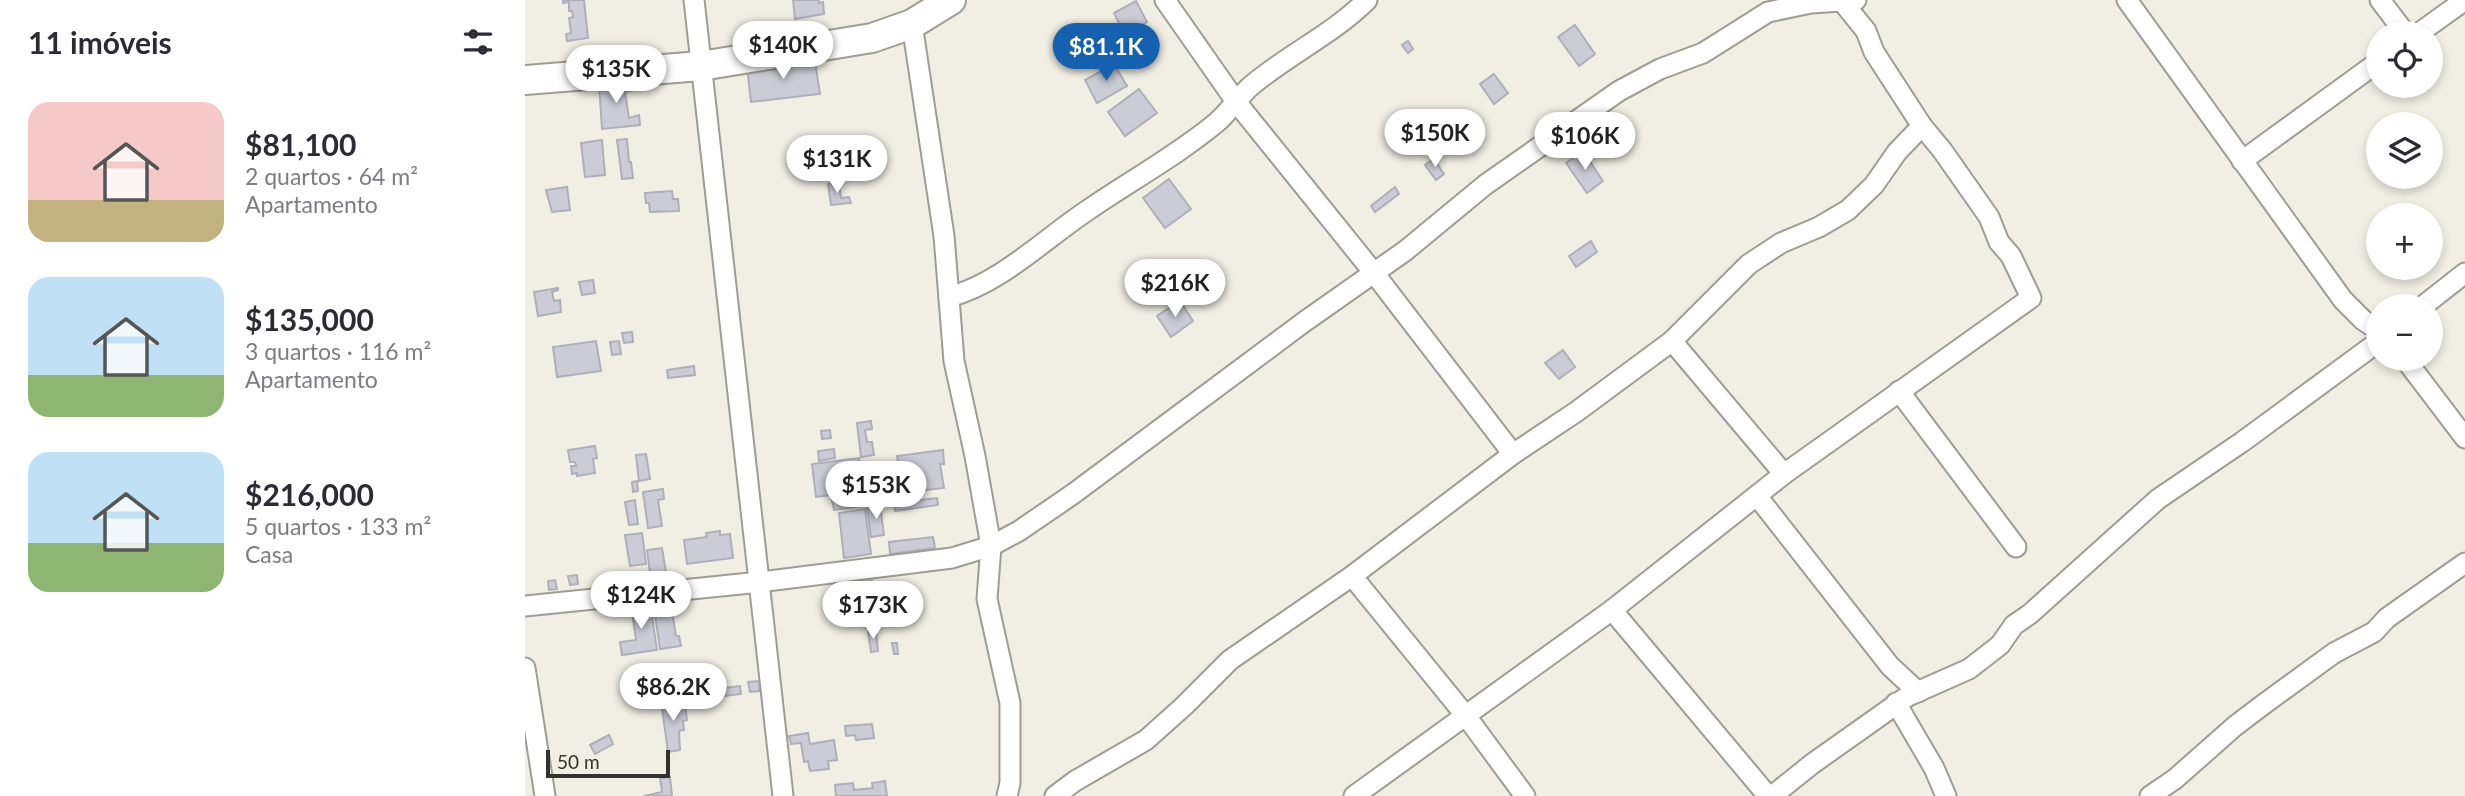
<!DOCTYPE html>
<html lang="pt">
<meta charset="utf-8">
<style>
:root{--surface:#fff;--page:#f7f7f7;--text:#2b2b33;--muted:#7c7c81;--accent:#1560af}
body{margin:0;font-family:Lato,sans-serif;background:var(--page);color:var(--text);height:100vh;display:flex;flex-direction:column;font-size:26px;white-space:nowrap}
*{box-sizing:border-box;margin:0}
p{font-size:23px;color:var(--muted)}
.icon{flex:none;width:38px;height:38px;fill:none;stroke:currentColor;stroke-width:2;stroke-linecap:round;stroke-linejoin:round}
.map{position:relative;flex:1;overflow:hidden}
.drawer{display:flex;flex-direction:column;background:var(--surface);width:525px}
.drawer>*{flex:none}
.fabs{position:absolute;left:1841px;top:21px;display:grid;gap:14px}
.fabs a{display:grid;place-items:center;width:77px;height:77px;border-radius:50%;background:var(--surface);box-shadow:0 4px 10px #0003;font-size:35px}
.scale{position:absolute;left:21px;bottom:18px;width:124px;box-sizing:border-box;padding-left:7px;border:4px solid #33322e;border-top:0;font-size:19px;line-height:24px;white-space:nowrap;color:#33322e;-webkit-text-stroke:5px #f1efe4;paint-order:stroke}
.price{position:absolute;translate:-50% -60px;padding:0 16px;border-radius:24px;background:#fff;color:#222;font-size:23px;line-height:46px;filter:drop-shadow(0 2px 4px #0008)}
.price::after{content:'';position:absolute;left:50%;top:42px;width:21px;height:16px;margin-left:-10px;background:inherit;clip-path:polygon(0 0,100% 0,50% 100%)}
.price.active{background:var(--accent);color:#fff}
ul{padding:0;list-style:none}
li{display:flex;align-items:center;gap:21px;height:175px;padding:0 28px}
li span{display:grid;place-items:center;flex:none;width:196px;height:140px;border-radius:21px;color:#555}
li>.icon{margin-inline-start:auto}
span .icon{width:84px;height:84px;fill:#fffc;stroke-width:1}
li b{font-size:30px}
h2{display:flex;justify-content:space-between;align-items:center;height:84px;padding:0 28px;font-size:30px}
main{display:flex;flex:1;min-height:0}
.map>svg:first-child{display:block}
</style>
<main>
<section class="drawer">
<h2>11 imóveis<svg class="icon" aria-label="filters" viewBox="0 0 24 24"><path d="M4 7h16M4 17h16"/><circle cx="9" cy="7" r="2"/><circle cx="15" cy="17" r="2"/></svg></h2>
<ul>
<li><span style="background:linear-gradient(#f6c9c9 70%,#c2b280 0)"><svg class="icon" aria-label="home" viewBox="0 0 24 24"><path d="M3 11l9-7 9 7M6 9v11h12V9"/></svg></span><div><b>$81,100</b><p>2 quartos · 64 m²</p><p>Apartamento</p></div></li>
<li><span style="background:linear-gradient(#bfe0f5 70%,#8fb573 0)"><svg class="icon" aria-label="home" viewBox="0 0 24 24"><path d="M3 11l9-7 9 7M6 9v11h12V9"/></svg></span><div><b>$135,000</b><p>3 quartos · 116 m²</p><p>Apartamento</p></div></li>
<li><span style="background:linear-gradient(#bfe0f5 65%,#8fb573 0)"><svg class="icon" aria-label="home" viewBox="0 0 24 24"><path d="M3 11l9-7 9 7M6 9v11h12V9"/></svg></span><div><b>$216,000</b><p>5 quartos · 133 m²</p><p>Casa</p></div></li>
</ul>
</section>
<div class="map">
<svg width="1940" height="796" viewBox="0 0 1940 796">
<rect width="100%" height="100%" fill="#f1efe4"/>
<!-- building -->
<g fill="#cbccd6" stroke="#afafba" stroke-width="2">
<path d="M38,0H59L63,38L42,41L41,34L46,33L44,18L48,17L47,11H44V2L38,3Z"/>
<path d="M268,0H294V3L298,2L299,14L270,19Z"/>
<path d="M611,1L622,22L599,34L589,13Z"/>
<path d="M1050,25L1070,54L1054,66L1033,37Z"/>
<path d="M883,41L888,49L883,53L877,45Z"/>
<path d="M290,61L295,94L226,102L222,67Z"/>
<path d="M589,64L602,86L572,103L560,80Z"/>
<path d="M969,74L983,93L969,104L955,84Z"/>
<path d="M110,79V90L100,92L104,118L114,115L115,125L77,129L74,84Z"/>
<path d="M614,89L632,113L600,136L583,112Z"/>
<path d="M881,118L893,137L885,142L873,124Z"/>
<path d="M102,139L104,162H106L108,178L97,179L92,140Z"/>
<path d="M77,140L80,175L60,177L56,143Z"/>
<path d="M1058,151L1078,181L1062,193L1041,163Z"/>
<path d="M909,159L919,174L911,180L900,165Z"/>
<path d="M644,179L666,209L640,228L618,198Z"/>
<path d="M314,182L316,198L324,197L326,203L306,205L303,184Z"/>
<path d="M42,187L45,210L27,212L21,190Z"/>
<path d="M870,187L874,194L850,212L846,206Z"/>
<path d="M147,191L148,199H153L154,211L125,212L124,203H121L120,193Z"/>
<path d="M1066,241L1072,252L1051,267L1044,256Z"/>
<path d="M634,273L641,282L626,293L619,284Z"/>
<path d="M68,280L70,293L57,295L54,282Z"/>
<path d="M33,288V290L27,292L29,301L35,300L36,312L13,316L9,292Z"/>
<path d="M655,301L668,321L646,337L632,316Z"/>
<path d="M107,332L108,342L99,343L97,333Z"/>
<path d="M71,341L76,371L32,377L28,347Z"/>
<path d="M94,341L96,354L87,355L85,342Z"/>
<path d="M1038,350L1050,367L1034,379L1020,363Z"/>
<path d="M169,366L170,375L143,378L142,370Z"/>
<path d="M346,421L347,429L340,430L342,442H347L349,455L336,457L332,423Z"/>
<path d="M305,430L306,438L297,439L296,431Z"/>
<path d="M70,446L72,458L68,459L70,473L52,476V473L47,474L46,466H51L50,462H45L43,450Z"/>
<path d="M309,449L310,458L294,461L293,451Z"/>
<path d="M418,450L419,464H415L419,488L393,491L392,486L378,488L372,456Z"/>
<path d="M121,454L125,479L114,481L111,455Z"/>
<path d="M334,458L340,506L309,510L306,495L291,497L287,464Z"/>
<path d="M112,481L113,491L108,492L107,482Z"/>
<path d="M138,489L139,499L133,500L137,526L123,528L118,492Z"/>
<path d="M412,498L413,505L370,511L369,503Z"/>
<path d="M110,500L113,524L104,525L100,502Z"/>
<path d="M355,505L359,535L346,537L342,507Z"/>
<path d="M340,509L346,554L319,558L314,513Z"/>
<path d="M195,531V535L205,534L208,558L162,564L159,540L182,537L181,533Z"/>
<path d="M117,533L121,564L105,566L100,535Z"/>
<path d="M408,537L410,548L365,554L364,542Z"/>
<path d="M137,548L142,578L126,580L122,550Z"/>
<path d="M52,575L53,584L45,585L43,576Z"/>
<path d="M30,580L32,589L24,590L23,581Z"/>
<path d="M347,581L352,627L341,628V624L336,625L332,583Z"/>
<path d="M125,602L132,650L97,655L95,642L111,640L106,605Z"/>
<path d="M147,612L151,636H154L156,646L135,649L130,614Z"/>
<path d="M351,630L353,651L346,652L343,631Z"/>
<path d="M367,643H372L373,654H369Z"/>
<path d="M184,680L185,690L170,692L169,683Z"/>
<path d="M234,681L235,691L225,692L223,682Z"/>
<path d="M215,686L216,694L200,696L199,688Z"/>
<path d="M154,699L155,706L160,705L162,720L158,721L159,730L154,731L155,750L143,752L136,701Z"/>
<path d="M347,724L349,738L331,740L330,735L321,736L320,726Z"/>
<path d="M283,733L285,744L309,740L312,760L303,761L304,769L285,771L283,761L279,762L276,743L266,744L264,736Z"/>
<path d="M84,735L88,744L70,754L65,745Z"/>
<path d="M145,777L147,796H119L137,792L135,778Z"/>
<path d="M360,781L362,796H311L310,785L328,783L329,790L348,788L347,783Z"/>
</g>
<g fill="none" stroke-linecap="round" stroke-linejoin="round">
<!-- street casing -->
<g stroke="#9f9d93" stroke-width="23">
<g id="street">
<path d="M169,0L258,796"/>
<path d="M640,0L712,103L849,273L988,454"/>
<path d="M1602,0L1818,300L1838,320L1853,330"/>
<path d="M1855,0L1880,33"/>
<path d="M387,24L419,236L429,361L450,456L466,546L462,599L485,703V783L482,796"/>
<path d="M1894,33L1940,0"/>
<path d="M1717,161L1853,62"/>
<path d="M424,297C476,283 518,240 563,210C605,181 651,156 691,123C704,112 715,95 727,85C764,54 808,34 842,0"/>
<path d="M1898,306L1940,273"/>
<path d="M1147,341L1259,474"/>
<path d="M1880,359L1940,438"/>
<path d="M1374,391L1491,547"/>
<path d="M1232,496L1365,666L1393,692"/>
<path d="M827,576L941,716L1000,796"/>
<path d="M0,606L235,582L427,558L466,546L494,531L548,494L779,322L880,251L960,185L1094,91L1135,69L1178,53L1243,12L1286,3L1331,0"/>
<path d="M1087,610L1243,796"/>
<path d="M0,668L20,796"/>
<path d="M1371,703L1409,768L1421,796"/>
<path d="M530,796L550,781L621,740L659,706L705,660L827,576L988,454L1051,412L1147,341L1224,264L1256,243L1294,227L1323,210L1349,185L1372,152L1397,126"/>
<path d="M829,796L1087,610L1259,474L1506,298L1486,256L1474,242L1464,217L1417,150L1397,126L1349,52L1341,31L1316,0"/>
<path d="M1247,796L1287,764L1383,696L1444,669L1475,645L1489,625L1505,614L1633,499L1717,442L1853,342"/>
<path d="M1625,796L1650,779L1710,726L1739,704L1809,653L1849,632L1862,618L1940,563"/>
</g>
</g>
<!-- secondary casing -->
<g stroke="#9f9d93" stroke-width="32">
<path id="secondary" d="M0,80L176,66L347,38L387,24L426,0"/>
</g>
<!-- street -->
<use href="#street" stroke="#fff" stroke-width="19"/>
<!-- secondary -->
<use href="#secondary" stroke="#fff" stroke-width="28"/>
</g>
</svg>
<div class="fabs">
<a><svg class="icon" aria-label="locate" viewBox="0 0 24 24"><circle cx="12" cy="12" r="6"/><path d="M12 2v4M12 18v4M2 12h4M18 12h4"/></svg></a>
<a><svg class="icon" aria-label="layers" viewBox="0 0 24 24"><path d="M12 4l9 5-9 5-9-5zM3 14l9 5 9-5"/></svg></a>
<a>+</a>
<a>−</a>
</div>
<div class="scale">50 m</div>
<b class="price" style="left:258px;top:81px">$140K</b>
<b class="price active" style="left:581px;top:83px">$81.1K</b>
<b class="price" style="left:91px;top:105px">$135K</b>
<b class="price" style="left:910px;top:169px">$150K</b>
<b class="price" style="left:1060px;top:172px">$106K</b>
<b class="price" style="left:312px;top:195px">$131K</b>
<b class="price" style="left:650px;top:319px">$216K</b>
<b class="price" style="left:351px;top:521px">$153K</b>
<b class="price" style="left:116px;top:631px">$124K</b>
<b class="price" style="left:348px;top:641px">$173K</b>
<b class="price" style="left:148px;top:723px">$86.2K</b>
</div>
</main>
